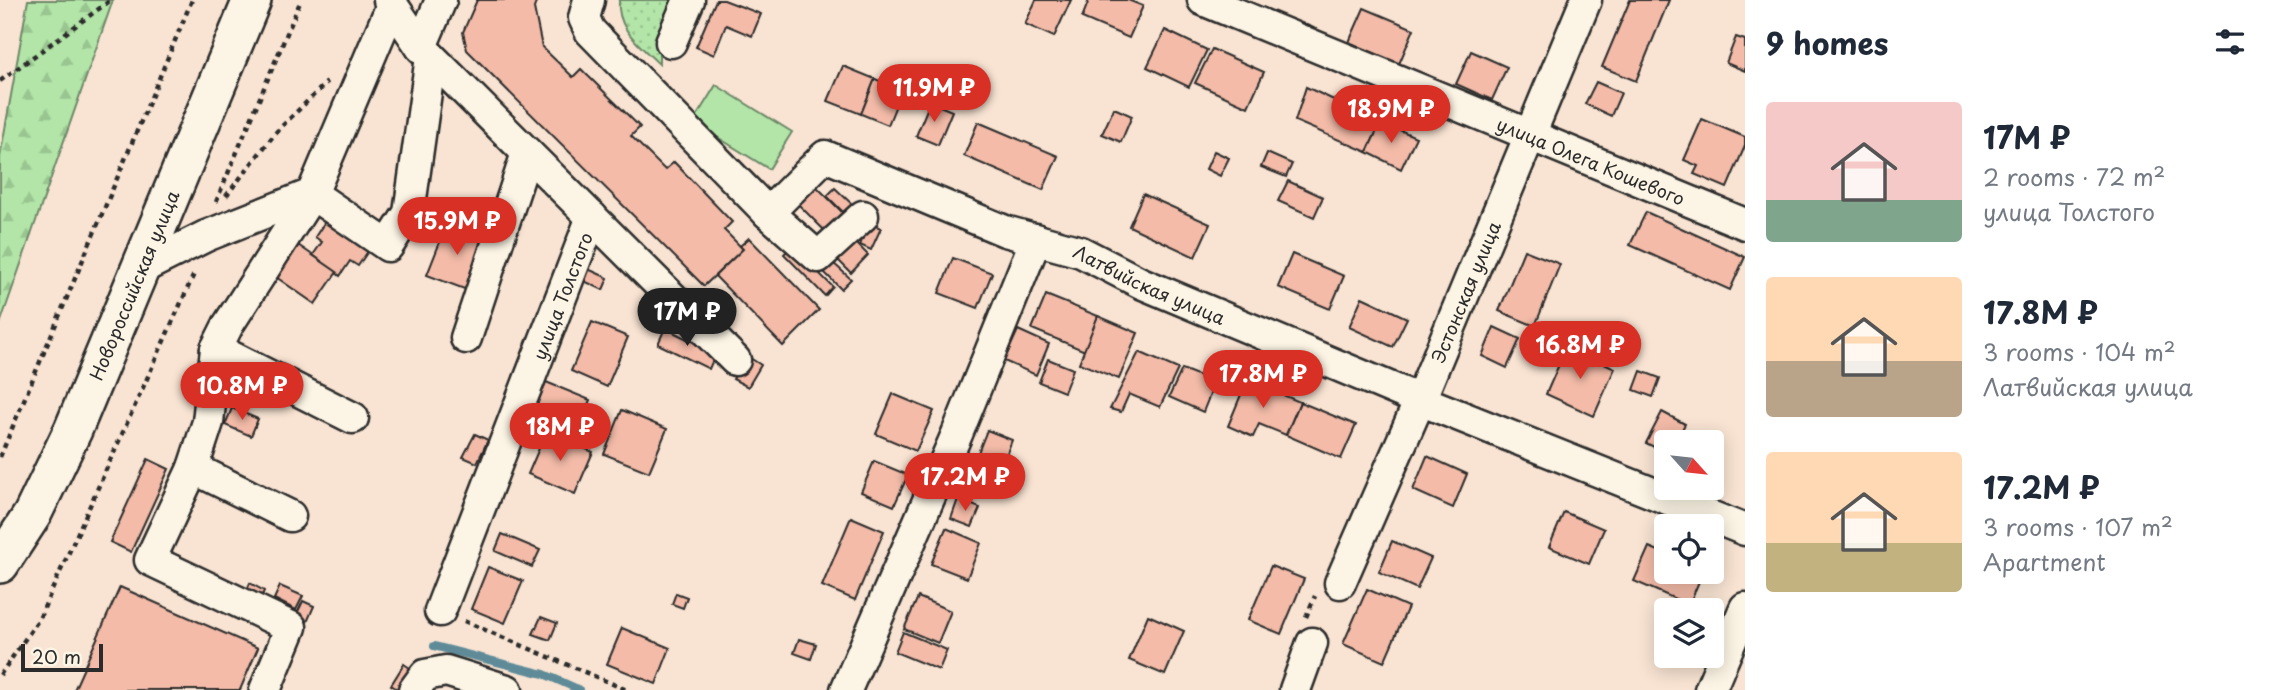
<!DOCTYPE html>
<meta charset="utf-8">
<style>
:root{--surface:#fff;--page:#f2f2f3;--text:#1f2937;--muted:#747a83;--accent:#d93025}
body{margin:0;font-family:"Playpen Sans",sans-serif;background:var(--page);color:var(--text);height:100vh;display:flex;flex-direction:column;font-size:26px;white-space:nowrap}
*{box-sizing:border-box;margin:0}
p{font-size:23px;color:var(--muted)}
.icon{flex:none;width:38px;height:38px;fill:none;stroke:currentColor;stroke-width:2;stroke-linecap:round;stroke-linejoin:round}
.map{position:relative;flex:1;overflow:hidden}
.side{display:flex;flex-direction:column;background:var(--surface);width:525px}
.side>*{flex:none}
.needle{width:46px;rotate:117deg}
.tools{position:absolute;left:1654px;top:430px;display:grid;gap:14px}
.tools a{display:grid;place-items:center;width:70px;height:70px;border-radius:7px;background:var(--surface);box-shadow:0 4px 18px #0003;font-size:35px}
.scale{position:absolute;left:21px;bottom:18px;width:82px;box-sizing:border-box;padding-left:7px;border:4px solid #2b2b2b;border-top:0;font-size:19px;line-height:24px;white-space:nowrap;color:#2b2b2b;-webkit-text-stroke:5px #fcf5e5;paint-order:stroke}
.price{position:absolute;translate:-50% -60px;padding:0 16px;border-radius:24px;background:var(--accent);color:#fff;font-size:23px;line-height:46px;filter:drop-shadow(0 2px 4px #0008)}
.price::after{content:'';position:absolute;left:50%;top:42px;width:21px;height:16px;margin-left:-10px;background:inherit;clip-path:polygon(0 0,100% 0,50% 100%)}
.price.current{background:#222;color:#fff}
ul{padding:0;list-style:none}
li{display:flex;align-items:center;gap:21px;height:175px;padding:0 21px}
li span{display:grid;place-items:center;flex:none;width:196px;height:140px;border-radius:7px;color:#555}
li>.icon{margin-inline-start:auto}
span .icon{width:84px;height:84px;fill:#fffc;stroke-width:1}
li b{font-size:30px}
h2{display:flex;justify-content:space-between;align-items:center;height:84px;padding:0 21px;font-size:30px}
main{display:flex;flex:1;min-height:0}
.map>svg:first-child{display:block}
</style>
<main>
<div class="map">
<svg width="1745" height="690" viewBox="0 0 1745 690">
<defs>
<pattern id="forest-firs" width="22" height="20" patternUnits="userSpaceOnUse" patternTransform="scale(1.75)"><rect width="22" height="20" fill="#b2e5a7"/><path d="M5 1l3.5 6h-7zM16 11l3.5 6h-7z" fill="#99c590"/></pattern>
<pattern id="park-dots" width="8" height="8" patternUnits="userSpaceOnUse" patternTransform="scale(1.75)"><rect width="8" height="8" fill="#b2e5a7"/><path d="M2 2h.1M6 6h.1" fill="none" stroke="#99c590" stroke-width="1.8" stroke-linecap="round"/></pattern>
</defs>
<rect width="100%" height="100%" fill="#f9e4d3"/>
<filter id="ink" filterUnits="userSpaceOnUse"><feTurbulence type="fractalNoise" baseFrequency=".0143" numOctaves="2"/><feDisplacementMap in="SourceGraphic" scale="14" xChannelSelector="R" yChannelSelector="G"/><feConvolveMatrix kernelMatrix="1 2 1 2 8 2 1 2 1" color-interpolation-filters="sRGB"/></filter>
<g filter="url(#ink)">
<!-- grass -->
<path fill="#b2e5a7" stroke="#6e8869" stroke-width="2" d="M716,85L792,132L769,169L693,122Z"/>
<!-- forest -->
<path fill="url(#forest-firs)" stroke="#6e8869" stroke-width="2" d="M28,0H113L0,324V157Z"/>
<!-- park -->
<path fill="url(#park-dots)" stroke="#6e8869" stroke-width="2" d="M619,0H676L659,39V64C640,45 616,29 619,0Z"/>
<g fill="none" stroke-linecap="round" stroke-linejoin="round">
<!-- stream -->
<path stroke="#5f8b98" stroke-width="8" d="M434,646L544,674L580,690"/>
</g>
<!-- building -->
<g fill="#f3bba8" stroke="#2b2b2b" stroke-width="2">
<path d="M477,0H537L534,8L542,47L573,77L581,69L640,127L631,136L665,170L674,162L732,222L724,230L743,249L704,286L467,50L463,32Z"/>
<path d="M716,0H724L761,14L752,36L726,25L714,55L696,47Z"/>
<path d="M1036,0H1071L1054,37L1025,24Z"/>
<path d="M1089,0H1128L1143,6L1129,38L1082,18Z"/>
<path d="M1630,0H1669L1636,81L1602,67Z"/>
<path d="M1364,8L1414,29L1399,64L1349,42Z"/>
<path d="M1165,30L1207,50L1189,87L1147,67Z"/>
<path d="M1736,37L1745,40V71L1726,63Z"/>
<path d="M1212,49L1264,72L1248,107L1195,83Z"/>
<path d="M1471,51L1507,67L1492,100L1456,84Z"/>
<path d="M843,66L875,79L861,114L828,101Z"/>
<path d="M875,79L902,90L888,125L861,114Z"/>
<path d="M1596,82L1621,93L1611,116L1585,104Z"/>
<path d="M1306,87L1381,122L1367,152L1295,121Z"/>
<path d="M930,102L952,111L938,145L916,136Z"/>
<path d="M1114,108L1132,116L1121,142L1102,134Z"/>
<path d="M1702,119L1745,137V146L1727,188L1694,174L1698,166L1684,160Z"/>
<path d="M978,122L1058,156L1043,190L964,156Z"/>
<path d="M1381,122L1416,137L1401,169L1367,152Z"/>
<path d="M1214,151L1229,158L1220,176L1206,169Z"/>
<path d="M1267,153L1292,164L1286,177L1261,167Z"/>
<path d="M1288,181L1323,197L1314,217L1278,201Z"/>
<path d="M813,183L846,216L828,234L795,201Z"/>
<path d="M835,188L855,207L846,215L827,196Z"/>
<path d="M1143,194L1210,224L1195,257L1129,226Z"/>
<path d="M332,211L375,241L358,266L350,261L340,276L313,255L322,242L315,237Z"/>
<path d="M1646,212L1745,257L1730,290L1630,245Z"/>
<path d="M869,223L881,228L871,250L860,245Z"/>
<path d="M447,224L487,239L467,290L427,275Z"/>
<path d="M749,238L819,310L783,346L715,276L743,249L740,246Z"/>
<path d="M853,240L868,255L851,273L836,258Z"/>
<path d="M298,245L337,272L315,304L276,277Z"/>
<path d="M792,246L833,287L825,296L784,254Z"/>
<path d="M1524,250L1560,264L1535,326L1499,311Z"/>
<path d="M1292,254L1344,276L1330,309L1278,287Z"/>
<path d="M953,258L992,273L978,308L939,293Z"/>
<path d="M832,262L851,279L841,289L823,271Z"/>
<path d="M588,269L608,278L603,290L582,280Z"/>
<path d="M1046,295L1098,316L1085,351L1032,329Z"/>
<path d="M1362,297L1407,318L1393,347L1349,327Z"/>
<path d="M1098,316L1138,333L1119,379L1079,363Z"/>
<path d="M592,322L628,337L607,387L571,371Z"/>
<path d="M1494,327L1520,339L1507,368L1482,356Z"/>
<path d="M665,328L716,353L709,369L658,344Z"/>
<path d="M1018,330L1049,344L1036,375L1004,361Z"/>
<path d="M1567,346L1615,368L1594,416L1546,394Z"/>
<path d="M1139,352L1178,369L1160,407L1129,394L1121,412L1110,409Z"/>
<path d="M747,356L761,365L748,387L733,379Z"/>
<path d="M1048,359L1073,369L1064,392L1039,382Z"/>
<path d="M1182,369L1215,382L1203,412L1169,397Z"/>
<path d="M1641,371L1660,378L1653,397L1634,390Z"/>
<path d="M1247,380L1300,402L1286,435L1259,424L1253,437L1228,426Z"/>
<path d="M546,382L590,400L575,436L531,418Z"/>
<path d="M893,394L934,411L916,451L876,434Z"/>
<path d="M1300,402L1356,425L1341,459L1286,435Z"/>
<path d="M232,408L258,419L251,436L225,425Z"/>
<path d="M622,410L667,429L649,472L604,454Z"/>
<path d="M1662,412L1685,424L1675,443H1666V453L1646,443Z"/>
<path d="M987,430L1012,440L997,478L972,468Z"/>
<path d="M546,432L593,452L575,494L528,474Z"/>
<path d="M475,434L488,440L477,463L463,457Z"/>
<path d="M1427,456L1467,474L1453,508L1413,490Z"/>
<path d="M148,459L169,469L131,552L110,542Z"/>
<path d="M874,461L908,475L894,506L861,492Z"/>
<path d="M958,499L980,508L972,527L951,519Z"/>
<path d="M1564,512L1604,529L1589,564L1549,547Z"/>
<path d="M851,517L884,531L855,600L822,586Z"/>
<path d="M946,528L981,543L967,578L931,564Z"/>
<path d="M502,534L540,550L532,567L495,551Z"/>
<path d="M1392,541L1431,558L1417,589L1379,572Z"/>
<path d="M1649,547L1666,554V572H1703L1689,605L1634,581Z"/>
<path d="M1271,566L1304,579L1281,634L1248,620Z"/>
<path d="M488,567L523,581L505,623L471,609Z"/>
<path d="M250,583L264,591L260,600L246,592Z"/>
<path d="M280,586L303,596L296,610L274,599Z"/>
<path d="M120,587L258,648L240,690H74Z"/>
<path d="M1367,589L1408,607L1384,662L1343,644Z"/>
<path d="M676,593L687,597L683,608L672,604Z"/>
<path d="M918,597L951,611L938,643L904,629Z"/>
<path d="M303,601L314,606L305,627L293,622Z"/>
<path d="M1148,615L1184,631L1165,675L1129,660Z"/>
<path d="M541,617L557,623L550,640L533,634Z"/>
<path d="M622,628L670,648L656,684L607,664Z"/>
<path d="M903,632L947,650L939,670L895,652Z"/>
<path d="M799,639L816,644L811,659L794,653Z"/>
<path d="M404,664L416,672L405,690H399L391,685Z"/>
</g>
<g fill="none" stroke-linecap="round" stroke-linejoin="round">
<!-- minor casing -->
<g stroke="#2b2b2b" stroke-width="35">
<g id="minor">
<path d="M389,0L421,47L735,360"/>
<path id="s1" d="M589,0L584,18L590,31L768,213L825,156L1005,231L1081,252L1141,283L1420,400L1745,530"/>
<path id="s2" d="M1203,0L1745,224"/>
<path d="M671,42L689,0"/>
<path d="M421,47L441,0"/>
<path d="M768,213L818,257L863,216"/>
<path d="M140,269L206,236L312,194L392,5"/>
<path d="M466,338L527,153"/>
<path d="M216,349L353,418"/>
<path d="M193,468L290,516"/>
<path id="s3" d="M1340,583L1420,400L1586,0"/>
<path id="s4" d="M440,611L592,217"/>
<path d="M265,690L291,627L150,560L193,468L208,422L216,349L228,325L312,194L388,246L409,213L431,57"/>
<path d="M414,690L425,675L446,671L507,690"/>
<path d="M846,690L957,434L1036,239"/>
<path d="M1295,690L1312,643"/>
<path d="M1710,690L1745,608"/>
</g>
</g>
<!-- major casing -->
<g stroke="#2b2b2b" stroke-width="42">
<g id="major">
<path id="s5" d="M0,564L32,515L73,430L252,0"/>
</g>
</g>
<!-- path -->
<g stroke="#2b2b2b" stroke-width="4.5" stroke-dasharray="5 5" stroke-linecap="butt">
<path d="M0,81L111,0"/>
<path d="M226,196L277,131L327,82"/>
<path d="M216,202L301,0"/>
<path d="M0,457L192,0"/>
<path d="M1306,617L1315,596"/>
<path d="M464,621L627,690"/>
<path d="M0,675L39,619L194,274"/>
</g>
<!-- minor -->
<use href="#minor" stroke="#fcf5e5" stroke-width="30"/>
<!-- major -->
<use href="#major" stroke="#fcf5e5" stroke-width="37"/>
</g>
</g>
<g text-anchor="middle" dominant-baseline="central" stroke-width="7" stroke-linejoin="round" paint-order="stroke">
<!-- street labels -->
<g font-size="18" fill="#2b2b2b" stroke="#fcf5e5">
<text stroke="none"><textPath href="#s2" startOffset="420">улица Олега Кошевого</textPath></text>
<text stroke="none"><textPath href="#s1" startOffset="718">Латвийская улица</textPath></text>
<text stroke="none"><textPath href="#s5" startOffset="310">Новороссийская улица</textPath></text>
<text stroke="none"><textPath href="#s3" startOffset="317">Эстонская улица</textPath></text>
<text stroke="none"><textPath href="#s4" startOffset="338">улица Толстого</textPath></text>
</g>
</g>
</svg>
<div class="tools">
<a><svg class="needle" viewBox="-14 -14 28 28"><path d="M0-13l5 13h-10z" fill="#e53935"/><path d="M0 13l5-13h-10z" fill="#747a83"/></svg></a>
<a><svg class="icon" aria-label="locate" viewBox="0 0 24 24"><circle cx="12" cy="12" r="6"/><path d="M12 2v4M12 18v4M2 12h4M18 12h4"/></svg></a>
<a><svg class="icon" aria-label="layers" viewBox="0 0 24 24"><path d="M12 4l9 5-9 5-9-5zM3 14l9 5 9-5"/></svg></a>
</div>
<div class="scale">20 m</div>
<b class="price" style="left:934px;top:124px">11.9M ₽</b>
<b class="price" style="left:1391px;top:145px">18.9M ₽</b>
<b class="price" style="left:457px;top:257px">15.9M ₽</b>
<b class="price current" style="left:687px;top:348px">17M ₽</b>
<b class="price" style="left:1580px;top:381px">16.8M ₽</b>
<b class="price" style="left:1263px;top:410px">17.8M ₽</b>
<b class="price" style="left:242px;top:422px">10.8M ₽</b>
<b class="price" style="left:560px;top:463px">18M ₽</b>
<b class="price" style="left:965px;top:513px">17.2M ₽</b>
</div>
<section class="side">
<h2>9 homes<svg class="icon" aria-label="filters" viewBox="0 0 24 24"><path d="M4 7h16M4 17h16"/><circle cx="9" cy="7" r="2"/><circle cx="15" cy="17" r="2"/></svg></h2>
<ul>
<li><span style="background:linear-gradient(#f6c9c9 70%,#7fa58c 0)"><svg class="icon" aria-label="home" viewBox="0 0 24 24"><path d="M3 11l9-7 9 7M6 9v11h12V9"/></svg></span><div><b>17M ₽</b><p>2 rooms · 72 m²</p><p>улица Толстого</p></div></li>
<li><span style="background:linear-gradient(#ffd9b3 60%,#b9a48a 0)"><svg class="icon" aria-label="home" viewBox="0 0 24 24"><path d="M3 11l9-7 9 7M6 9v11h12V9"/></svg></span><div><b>17.8M ₽</b><p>3 rooms · 104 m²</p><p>Латвийская улица</p></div></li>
<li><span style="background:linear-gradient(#ffd9b3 65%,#c2b280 0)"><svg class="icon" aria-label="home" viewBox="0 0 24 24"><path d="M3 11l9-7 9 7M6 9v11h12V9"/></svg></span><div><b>17.2M ₽</b><p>3 rooms · 107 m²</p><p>Apartment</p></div></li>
</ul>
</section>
</main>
